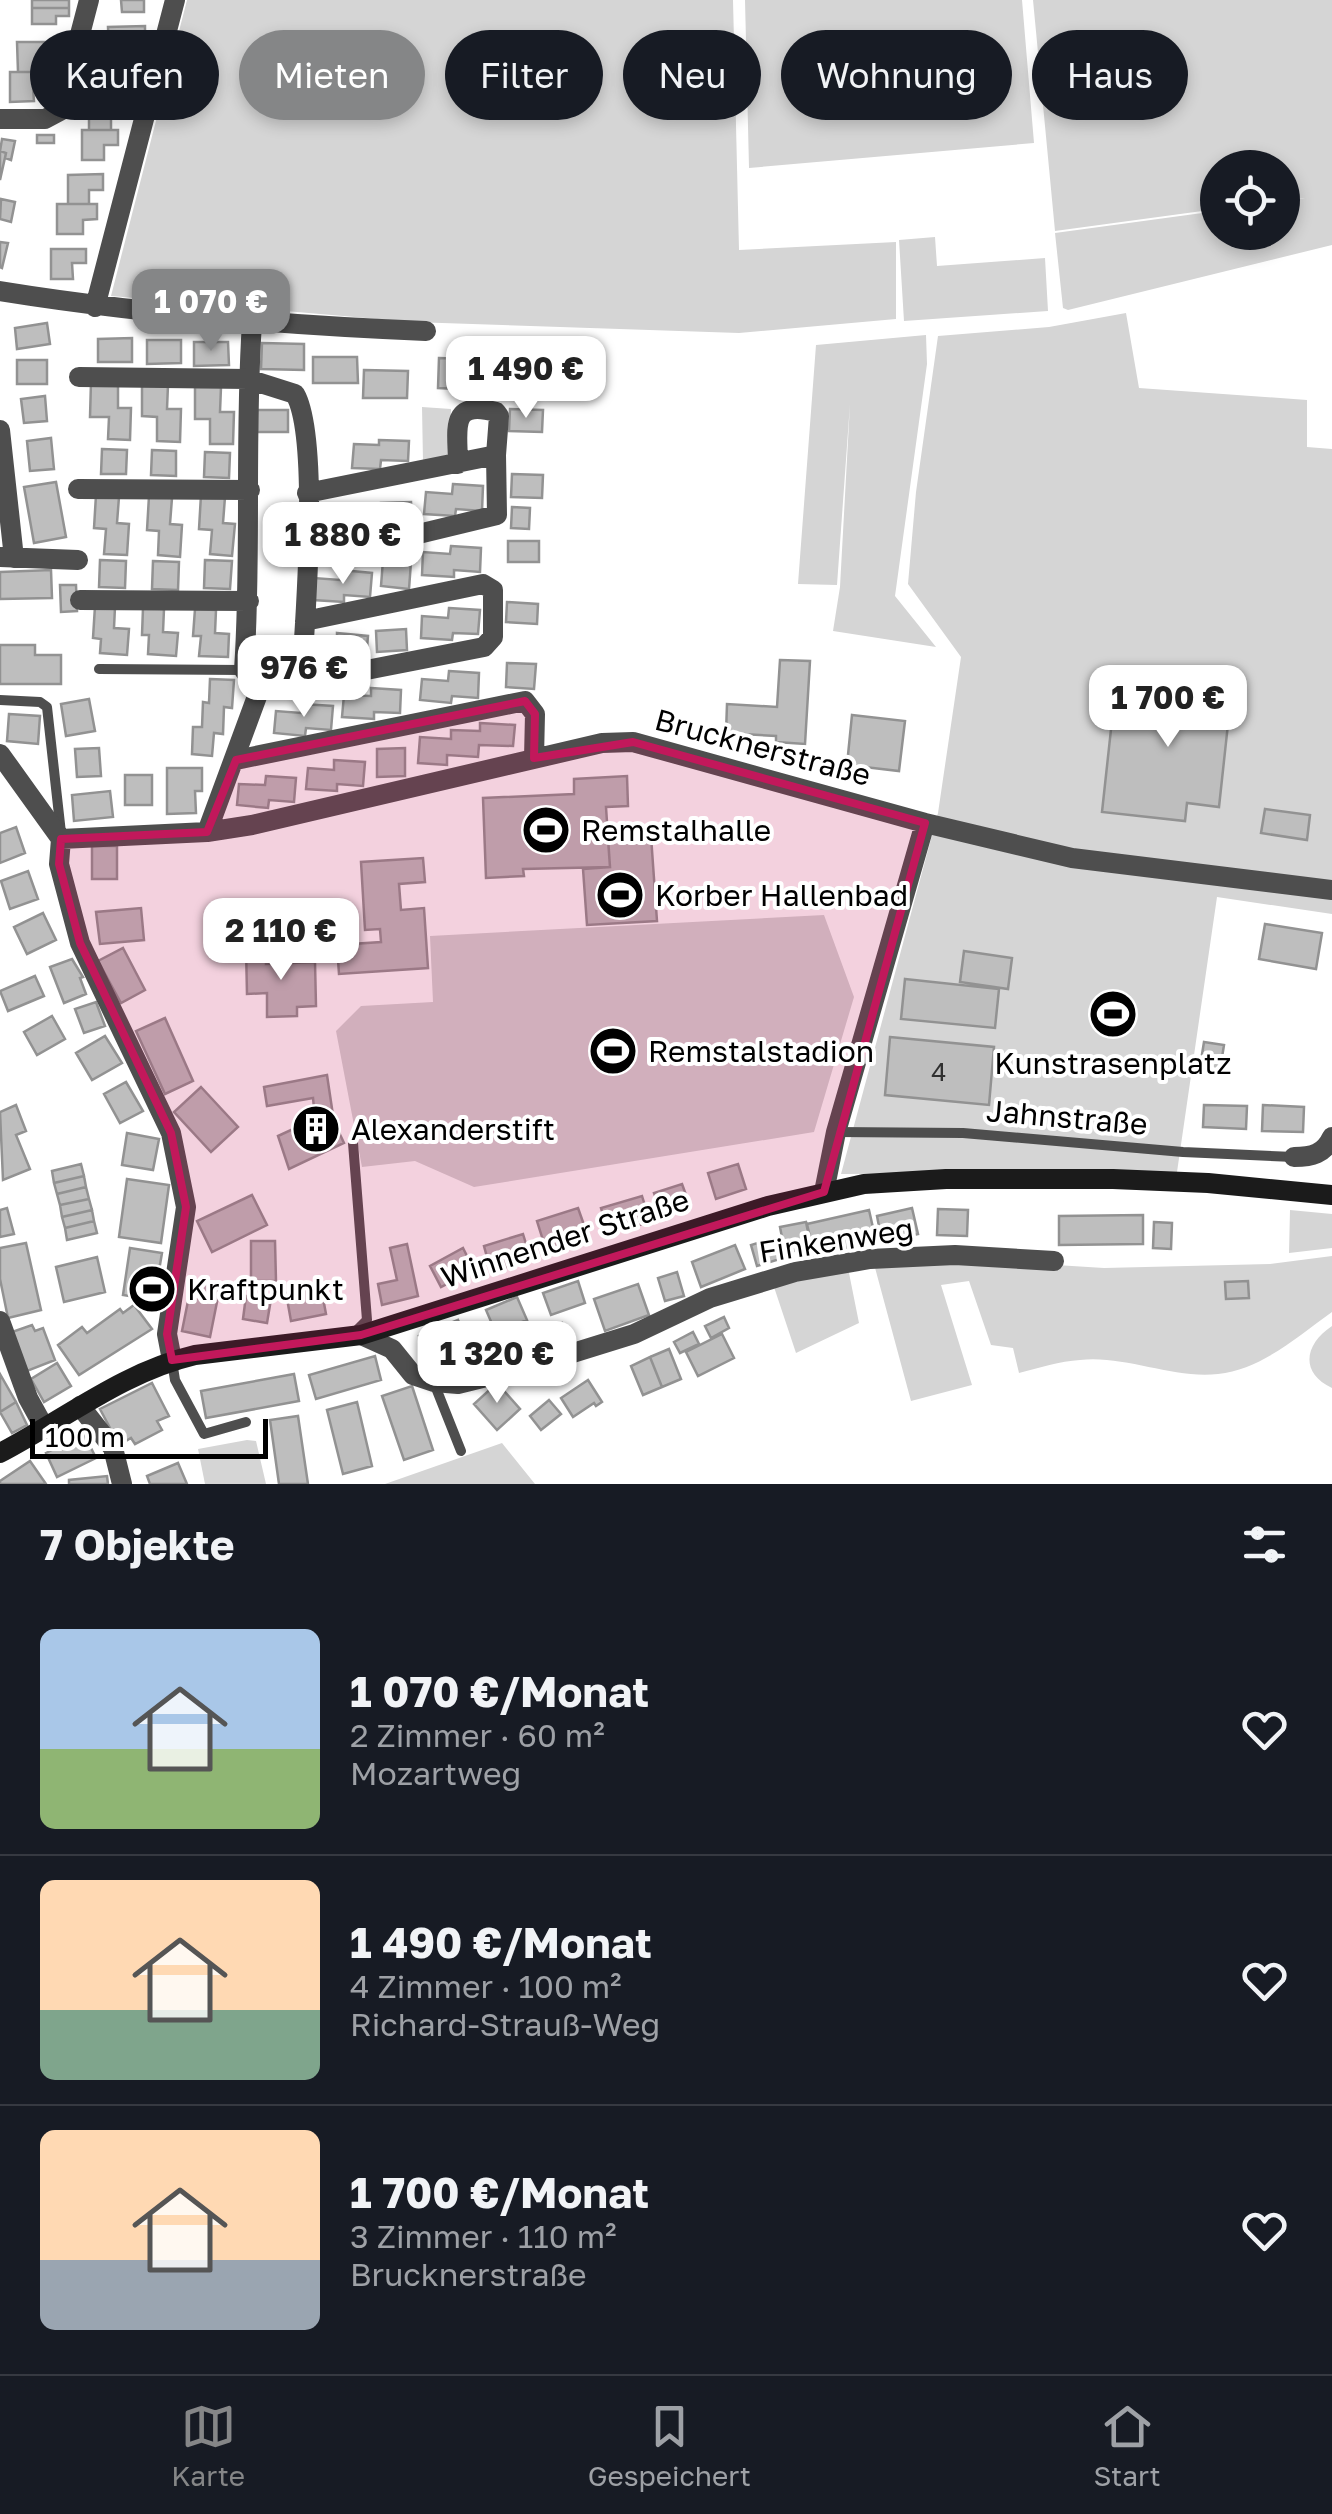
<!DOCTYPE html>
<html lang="de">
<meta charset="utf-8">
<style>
body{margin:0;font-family:"Golos Text",sans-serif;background:#242831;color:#f1f3f6;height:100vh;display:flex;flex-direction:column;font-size:38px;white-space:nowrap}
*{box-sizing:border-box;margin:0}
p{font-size:32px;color:#9ea1a6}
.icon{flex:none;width:55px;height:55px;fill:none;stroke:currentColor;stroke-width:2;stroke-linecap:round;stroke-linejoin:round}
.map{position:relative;height:1484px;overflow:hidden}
.side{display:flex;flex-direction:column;background:#171b24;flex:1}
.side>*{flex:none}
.top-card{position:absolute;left:30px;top:30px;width:1272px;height:90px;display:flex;gap:20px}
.fabs{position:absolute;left:1200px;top:150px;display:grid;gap:20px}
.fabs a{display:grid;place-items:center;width:100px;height:100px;border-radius:50%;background:#171b24;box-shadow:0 5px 15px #0003;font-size:50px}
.scale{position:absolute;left:30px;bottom:25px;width:238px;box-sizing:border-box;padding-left:10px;border:5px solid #000;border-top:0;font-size:28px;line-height:35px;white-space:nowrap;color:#000;-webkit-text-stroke:8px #fff;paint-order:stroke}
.price{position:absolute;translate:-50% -85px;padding:0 22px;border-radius:20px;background:#fff;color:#222;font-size:32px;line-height:65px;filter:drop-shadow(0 2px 5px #0008)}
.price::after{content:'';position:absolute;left:50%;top:60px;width:30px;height:22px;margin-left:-15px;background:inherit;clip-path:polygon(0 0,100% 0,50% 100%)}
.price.active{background:#858687;color:#fff}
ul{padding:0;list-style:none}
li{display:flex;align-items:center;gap:30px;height:250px;padding:0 40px}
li+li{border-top:2px solid #363941}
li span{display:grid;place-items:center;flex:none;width:280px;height:200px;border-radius:15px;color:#555}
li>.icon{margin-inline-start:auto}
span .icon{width:120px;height:120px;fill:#fffc;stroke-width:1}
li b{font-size:42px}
h2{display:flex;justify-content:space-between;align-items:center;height:120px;padding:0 40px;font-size:42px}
.pill{padding:0 35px;border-radius:45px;background:#171b24;box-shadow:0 5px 15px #0003;font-size:35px;line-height:90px}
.pill.active{background:#858687;color:#fff}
.tab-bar{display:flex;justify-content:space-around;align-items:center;height:140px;border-top:2px solid #363941;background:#171b24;font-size:28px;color:#9ea1a6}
.tab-bar a{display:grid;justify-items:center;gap:5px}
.tab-bar .active{color:#858687}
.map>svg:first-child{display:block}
.green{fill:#d5d5d5}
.building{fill:#bebebe;stroke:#929292;stroke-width:2.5}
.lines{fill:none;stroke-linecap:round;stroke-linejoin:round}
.lane{stroke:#4e4e4e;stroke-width:10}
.street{stroke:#4e4e4e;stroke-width:20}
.secondary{stroke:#1b1b1b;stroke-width:20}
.marked{fill:#c2185b;fill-opacity:0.2;stroke:#c2185b;stroke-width:8;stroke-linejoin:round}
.labels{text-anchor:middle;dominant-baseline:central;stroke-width:8;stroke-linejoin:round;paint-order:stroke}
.number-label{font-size:25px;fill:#303030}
.street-label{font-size:30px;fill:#000;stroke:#fff}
.poi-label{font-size:30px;fill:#000;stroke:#fff;text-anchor:start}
</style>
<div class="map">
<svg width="1332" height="1484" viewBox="0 0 1332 1484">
<rect width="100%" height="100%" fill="#fff"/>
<path class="green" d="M187,0H733L739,250L896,242V319L739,333L412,322L111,296Z
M745,0H1022L1034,143L749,168Z
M1033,0H1332V245L1068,310L1063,308L1055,233L1217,211L1218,232H1282L1283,202L1305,198L1283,201L1282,168H1218L1217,209L1055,231Z
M935,237L937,266L1045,258L1048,311L904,321L899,240Z
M1126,313L1139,388L1307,400V447L1332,449V914L1217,897L1177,1172L841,1174L938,813L961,657L908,584L916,492L938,336L1049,327Z
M926,335L927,364L895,596L936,647L833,631L840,587L850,404L837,585L798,584L816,345Z
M422,407L451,409L449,456L423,462Z
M824,915L854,997L814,1132L474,1187L415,1161L362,1167L336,1031L361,1006L433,1002L430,936Z
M1290,1210L1332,1214V1248L1289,1253Z
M1332,1256V1312C1297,1337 1262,1369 1218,1374C1172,1379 1125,1355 1080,1360C1060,1361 1039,1368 1019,1373L1013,1348L991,1345L969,1281L941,1285L972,1385L911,1401L874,1264L957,1259L1104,1268L1270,1264Z
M848,1268L859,1323L796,1353L774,1287Z
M1332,1326V1388C1299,1372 1305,1344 1332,1326Z
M247,1440L256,1441L266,1484H205L198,1449Z
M502,1443L535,1484H385Z"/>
<path class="building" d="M32,0H69V8H32Z
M121,0H144V12H122Z
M32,8H69V16H56V24H32Z
M145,26V41H131L130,57H109L108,27Z
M17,42H55V56H41V72H18Z
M138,56V71H124V86L101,87V57Z
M10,72H48V86L33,87L34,101L10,102Z
M89,100H125V116H111V130H89Z
M82,130H118V145H104V160H82Z
M37,135H54V143H37Z
M2,139L15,141L11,160L5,158L6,153L0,151Z
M0,151L6,153L0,180Z
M103,174V190H89V204H68V175Z
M1,199L15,202L11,222L0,219Z
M57,204H97V219L83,220V234H57Z
M0,242L8,243L2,268L0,267Z
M51,249H86V263H72L73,279H51Z
M47,323L50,344L17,349L15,328Z
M132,338V362H98V339Z
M147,340H181V363L147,364Z
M194,342H228L229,365L194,366Z
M262,343L304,344V370L261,369Z
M313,357H357L358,383H313Z
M439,358L524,361L523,392L438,388Z
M17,360H47V384H17Z
M364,370L408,371L407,398H363Z
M91,382L118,383V408H131L130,440L108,439L109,417H90Z
M142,384L168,385L167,409H181L180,442L157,441V417L142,416Z
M195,387H221L220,412H234L233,444H210V419H195Z
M45,396L47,421L24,423L21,399Z
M510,409L543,410L542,432L509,431Z
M257,410H288V432H257Z
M51,438L54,469L30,471L27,441Z
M379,440L409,441L408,461L381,460L380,469L352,468L354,444L379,445Z
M102,449L127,450L126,474H101Z
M152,450L176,451V476L151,475Z
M205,452L230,453L229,478L204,477Z
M512,474L543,475L542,498L511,497Z
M56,482L66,537L34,543L24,487Z
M453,484L483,486L482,511L456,509L455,516L424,514L426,492L452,494Z
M96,495L119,497L117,523L129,524L127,555L104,554L106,529L94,528Z
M201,495L225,497L223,523L235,524L232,556L210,554L212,530L199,529Z
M149,496L172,498L170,524L182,525L180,557L158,555L159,531L147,530Z
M411,502L412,521L382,522L381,503Z
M512,507L530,508L529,529L511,528Z
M342,509L373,511L371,535L345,534V541L313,539L315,517L341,519Z
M508,541H539V562H508Z
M451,546L481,548L480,572L454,570V577L422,575L423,552L450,554Z
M100,560L126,561L125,588L99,587Z
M205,560L232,561L230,589L204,588Z
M383,560L411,562L409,589L381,586Z
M153,561L179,562L178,590L152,589Z
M51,570L52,598L0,599V572Z
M341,570L372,573L370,597L344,595V602L313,600L314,578L340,580Z
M60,585H76L77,611L61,612Z
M507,602L538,604L537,624L506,622Z
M95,606L115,607L114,628L129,629L127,655L100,653L101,639L93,638Z
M143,608L164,609L163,632L178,633L176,656L148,654L149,635H142Z
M449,608L480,610L478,634L453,633L452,640L421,638L422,616L448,618Z
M195,609L216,610L215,633L229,634L228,657L199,656L201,636H193Z
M406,629L407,650L377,652L376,631Z
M337,633L368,636L366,660L341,658L340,665L309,663L311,641L337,643Z
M0,645H35V655H61V684H0Z
M780,660L810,661L805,744L776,742V736L726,733L727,704L777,707Z
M507,663L536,664L534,689L506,687Z
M449,671L479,673L478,698L452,696L451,703L420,700L422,679L448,681Z
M1140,677L1232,687L1219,807L1187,803L1185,821L1102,812L1113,711L1137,713Z
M210,679L234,680L232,708L224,707L223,734L214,733L212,756L192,754L193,727H202L203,702L209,703Z
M371,688L401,690L400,713L374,712V719L342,717L344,695L371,696Z
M89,699L95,731L66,736L61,704Z
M302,704L333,706L331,730L306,728L305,736L274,733L276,711L301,713Z
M9,714L40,716L38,744L7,741Z
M852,715L905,721L899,771L847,765Z
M480,723L515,725L513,746L479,745L478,757L447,755V765L418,763L420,737L451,739V730L480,731Z
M99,748L101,776L77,777L75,749Z
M405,748V776L377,777V749Z
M334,760L365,762L363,786L337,784V791L306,789L308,768L334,770Z
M167,768H202V791H195L196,813L167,814Z
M125,775H152V805H125Z
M266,776L296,778L294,802L269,800L268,808L237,805L239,784L265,785Z
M627,776L628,806L606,807L610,867L523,869L524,876L486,878L483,798L574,794V779Z
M110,791L113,817L74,821L72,795Z
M1265,809L1310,815L1307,840L1261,833Z
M16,827L25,853L0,863V833Z
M651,836L657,921L587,925L583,869L610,867L608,839Z
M92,846H117V879H92Z
M423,858L425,882L399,884L401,910L424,908L428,968L339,974L337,945L381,942L380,929L365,930L361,862Z
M28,871L38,899L10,909L1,881Z
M141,908L144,940L100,944L96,912Z
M43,913L56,940L27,954L14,927Z
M1265,924L1322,933L1316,969L1259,959Z
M266,947V964L315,962L316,1006L297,1007V1016L267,1017V993L247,994L246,948Z
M123,948L145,990L121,1003L98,961Z
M964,951L1012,958L1008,989L960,982Z
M72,959L83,977L80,978L86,994L64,1003L50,967Z
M35,976L44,996L8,1011L0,991Z
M905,979L999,989L995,1028L901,1019Z
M96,1002L105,1026L84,1033L75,1009Z
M52,1016L65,1039L37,1055L24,1032Z
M165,1018L193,1081L165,1094L136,1031Z
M105,1036L122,1063L92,1080L76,1053Z
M890,1037L994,1047L989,1105L885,1095Z
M1204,1042L1224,1045L1219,1076L1199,1073Z
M327,1075L334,1122L344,1143L289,1169L278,1136L315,1119L313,1098L267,1106L264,1087Z
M126,1082L143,1111L120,1123L104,1094Z
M201,1087L238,1127L211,1152L174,1112Z
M16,1105L26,1131L16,1135L30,1169L3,1180L0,1112Z
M1204,1105L1247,1106L1246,1129L1203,1127Z
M1263,1105L1304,1107L1303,1132L1262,1131Z
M127,1133L159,1139L153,1170L122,1165Z
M81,1164L84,1176L54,1183L52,1171Z
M738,1164L746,1189L716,1199L708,1173Z
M84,1176L86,1187L57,1194L54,1183Z
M127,1179L169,1185L161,1243L119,1237Z
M682,1184L690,1206L662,1215L654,1193Z
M86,1187L89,1199L60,1205L57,1194Z
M252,1195L267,1225L212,1252L197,1221Z
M642,1196L650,1222L609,1234L601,1208Z
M89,1199L92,1210L62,1217L60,1205Z
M7,1208L14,1234L0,1237V1210Z
M578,1208L589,1239L547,1253L537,1221Z
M912,1208L918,1234L882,1242L877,1216Z
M938,1209L968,1210L967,1236L937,1235Z
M92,1210L94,1221L65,1228L62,1217Z
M869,1210L876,1241L814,1255L807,1224Z
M1143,1215V1244L1059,1245V1216Z
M94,1221L97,1233L67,1240L65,1228Z
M806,1222L811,1247L785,1253L780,1227Z
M1154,1222L1172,1223L1171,1249L1153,1248Z
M523,1234L531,1260L491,1272L484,1246Z
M774,1238L780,1259L757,1266L751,1245Z
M251,1241H275L276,1281H251Z
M26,1243L41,1310L8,1318L0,1279V1248Z
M407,1244L418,1296L382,1305L378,1284L397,1280L390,1248Z
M735,1245L745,1269L701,1287L692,1262Z
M130,1248L162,1253L154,1300L123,1295Z
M463,1248L474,1270L441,1287L430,1266Z
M97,1257L105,1292L64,1302L56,1267Z
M677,1272L684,1296L665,1301L658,1278Z
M192,1281L220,1287L210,1337L182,1331Z
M578,1281L585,1303L551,1315L543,1293Z
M1248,1281L1249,1298L1226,1299L1225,1282Z
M638,1284L649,1315L605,1331L594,1299Z
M321,1287L326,1314L291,1321L286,1293Z
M246,1296L271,1299L267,1323L243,1319Z
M517,1297L527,1320L496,1333L486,1310Z
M134,1305L152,1329L79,1375L58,1345L82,1327L87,1333L120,1309L123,1313Z
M724,1317L729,1328L711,1338L705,1326Z
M458,1320L470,1350L431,1366L419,1336Z
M562,1323L569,1345L541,1353L537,1339L542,1337L540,1329Z
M32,1325L35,1331L43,1328L55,1360L27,1371L12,1332Z
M526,1331L534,1351L506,1362L498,1341Z
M693,1332L699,1344L680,1353L674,1342Z
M722,1334L734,1358L698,1376L686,1352Z
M669,1349L681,1379L662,1387L650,1357Z
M375,1356L381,1380L316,1399L309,1375Z
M650,1357L662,1387L643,1395L631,1366Z
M57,1363L71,1386L44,1402L31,1379Z
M0,1374L16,1402L0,1412Z
M294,1374L299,1401L206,1418L201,1391Z
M588,1380L602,1402L596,1406L594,1403L573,1417L561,1398Z
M152,1383L169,1416L157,1421L162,1430L135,1444L131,1438L119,1445L100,1409Z
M497,1383L520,1409L497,1430L474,1404Z
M412,1386L433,1450L404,1460L382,1396Z
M549,1400L561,1414L541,1430L530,1416Z
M16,1402L27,1425L12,1433L0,1412Z
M357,1402L372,1466L343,1474L327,1410Z
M298,1416L308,1484H279L270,1420Z
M84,1434L96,1458L57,1477L46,1453Z
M30,1461L46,1484H0V1481Z
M178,1463L187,1484H150L147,1476Z
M107,1476L108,1484H69V1480Z"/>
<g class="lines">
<path class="lane" d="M99,669L244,670
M0,700L40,702L47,707L61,833
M836,1132L963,1133L1183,1152L1294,1157
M353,1143L367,1320L355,1332
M172,1361L175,1380L204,1434L246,1422
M434,1383L461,1451"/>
<path class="street" d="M0,119H45L60,111L89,0
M0,291C142,314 282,325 426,331
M95,307L175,0
M252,323C244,439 252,555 244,670L259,691
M79,377L248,379L295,394C320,437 305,626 301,684
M0,430L14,558
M78,489L250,490
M307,493L496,455
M307,554L381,543L497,515L496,455L499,416L496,412C448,399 458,431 458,464
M0,557L78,560
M80,600L249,601
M259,691L484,647L493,637V590L483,584L305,621
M0,754L61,839L59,864L80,943L171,1133L186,1207L167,1334L172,1360
M236,760L525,701L535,714L534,758
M207,832L259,691
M61,839L207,832L252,825L602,743L633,742L925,823L1072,858L1332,890
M1294,1157C1312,1157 1324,1154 1332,1137
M824,1192L836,1132L925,823
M0,1321L28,1398L45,1429
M361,1335L392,1349L413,1375L434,1382L458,1384L531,1366L634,1334L710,1298L795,1272L870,1259L955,1255L1054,1261
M80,1406L113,1448L122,1484"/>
<path class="secondary" d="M0,1453C65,1419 123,1372 195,1355L361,1335L768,1206L864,1184L946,1179H1113L1208,1183L1332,1195"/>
</g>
<path class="marked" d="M525,701L535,714L534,758L633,742L925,823L824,1192L361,1335L172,1360L167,1334L186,1207L171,1133L80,943L59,864L61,839L207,832L236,760Z"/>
<defs>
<g id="stadium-disc" transform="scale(2.5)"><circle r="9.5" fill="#000" stroke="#fff"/><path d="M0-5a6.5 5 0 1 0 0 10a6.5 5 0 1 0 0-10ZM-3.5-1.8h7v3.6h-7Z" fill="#fff"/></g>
<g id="building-disc" transform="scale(2.5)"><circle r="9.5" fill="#000" stroke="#fff"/><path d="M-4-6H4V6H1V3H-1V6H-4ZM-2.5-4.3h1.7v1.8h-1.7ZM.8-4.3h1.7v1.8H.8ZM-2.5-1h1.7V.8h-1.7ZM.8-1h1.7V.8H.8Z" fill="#fff"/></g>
</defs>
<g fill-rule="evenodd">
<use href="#stadium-disc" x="546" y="830"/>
<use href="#stadium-disc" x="620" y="895"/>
<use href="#stadium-disc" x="1113" y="1014"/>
<use href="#stadium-disc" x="613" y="1051"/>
<use href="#building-disc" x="316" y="1129"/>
<use href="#stadium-disc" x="152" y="1289"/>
</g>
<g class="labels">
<g class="number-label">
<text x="939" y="1071">4</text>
</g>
<g class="street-label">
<text transform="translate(763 747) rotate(15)">Brucknerstraße</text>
<text transform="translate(1067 1117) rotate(5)">Jahnstraße</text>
<text transform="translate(565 1238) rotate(-18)">Winnender Straße</text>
<text transform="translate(836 1240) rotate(-9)">Finkenweg</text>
</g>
<g class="poi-label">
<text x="581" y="830">Remstalhalle</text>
<text x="655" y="895">Korber Hallenbad</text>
<text x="648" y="1051">Remstalstadion</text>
<text x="1113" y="1063" text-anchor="middle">Kunstrasenplatz</text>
<text x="351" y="1129">Alexanderstift</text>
<text x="187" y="1289">Kraftpunkt</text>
</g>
</g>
</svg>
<div class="fabs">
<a><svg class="icon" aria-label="locate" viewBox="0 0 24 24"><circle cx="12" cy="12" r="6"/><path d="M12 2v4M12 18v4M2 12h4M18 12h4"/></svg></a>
</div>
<div class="scale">100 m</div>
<b class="price active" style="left:211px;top:354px">1 070 €</b>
<b class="price" style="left:526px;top:421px">1 490 €</b>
<b class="price" style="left:343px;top:587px">1 880 €</b>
<b class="price" style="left:304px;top:720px">976 €</b>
<b class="price" style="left:1168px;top:750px">1 700 €</b>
<b class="price" style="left:281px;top:983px">2 110 €</b>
<b class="price" style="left:497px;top:1406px">1 320 €</b>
<div class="top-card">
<a class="pill">Kaufen</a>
<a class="pill active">Mieten</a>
<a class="pill">Filter</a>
<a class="pill">Neu</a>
<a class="pill">Wohnung</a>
<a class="pill">Haus</a>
</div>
</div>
<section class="side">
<h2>7 Objekte<svg class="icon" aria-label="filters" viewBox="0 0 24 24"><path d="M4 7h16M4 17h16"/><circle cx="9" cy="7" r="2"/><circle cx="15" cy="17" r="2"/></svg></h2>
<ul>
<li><span style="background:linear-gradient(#a9c7e8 60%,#8fb573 0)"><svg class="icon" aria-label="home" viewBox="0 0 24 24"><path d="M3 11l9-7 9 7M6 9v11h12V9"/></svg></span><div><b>1 070 €/Monat</b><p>2 Zimmer · 60 m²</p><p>Mozartweg</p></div><svg class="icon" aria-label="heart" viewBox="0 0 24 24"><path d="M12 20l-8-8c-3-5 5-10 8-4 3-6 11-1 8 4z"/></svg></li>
<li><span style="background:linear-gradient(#ffd9b3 65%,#7fa58c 0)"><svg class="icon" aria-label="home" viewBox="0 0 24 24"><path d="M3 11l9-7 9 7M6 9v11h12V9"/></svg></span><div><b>1 490 €/Monat</b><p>4 Zimmer · 100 m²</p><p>Richard-Strauß-Weg</p></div><svg class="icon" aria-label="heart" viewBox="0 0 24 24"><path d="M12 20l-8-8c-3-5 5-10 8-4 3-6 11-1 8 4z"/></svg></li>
<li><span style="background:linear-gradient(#ffd9b3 65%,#9aa5b1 0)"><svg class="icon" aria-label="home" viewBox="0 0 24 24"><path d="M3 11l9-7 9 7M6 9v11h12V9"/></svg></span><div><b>1 700 €/Monat</b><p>3 Zimmer · 110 m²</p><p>Brucknerstraße</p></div><svg class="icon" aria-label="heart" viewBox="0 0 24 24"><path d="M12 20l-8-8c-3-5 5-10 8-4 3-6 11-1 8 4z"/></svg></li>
</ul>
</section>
<nav class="tab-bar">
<a class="active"><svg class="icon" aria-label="map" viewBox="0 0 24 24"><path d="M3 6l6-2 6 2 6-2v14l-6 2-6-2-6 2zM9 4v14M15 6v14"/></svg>Karte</a>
<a><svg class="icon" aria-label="saved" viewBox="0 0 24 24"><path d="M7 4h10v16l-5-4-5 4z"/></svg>Gespeichert</a>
<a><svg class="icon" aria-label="home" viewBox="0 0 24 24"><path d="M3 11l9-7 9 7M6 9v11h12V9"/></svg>Start</a>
</nav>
